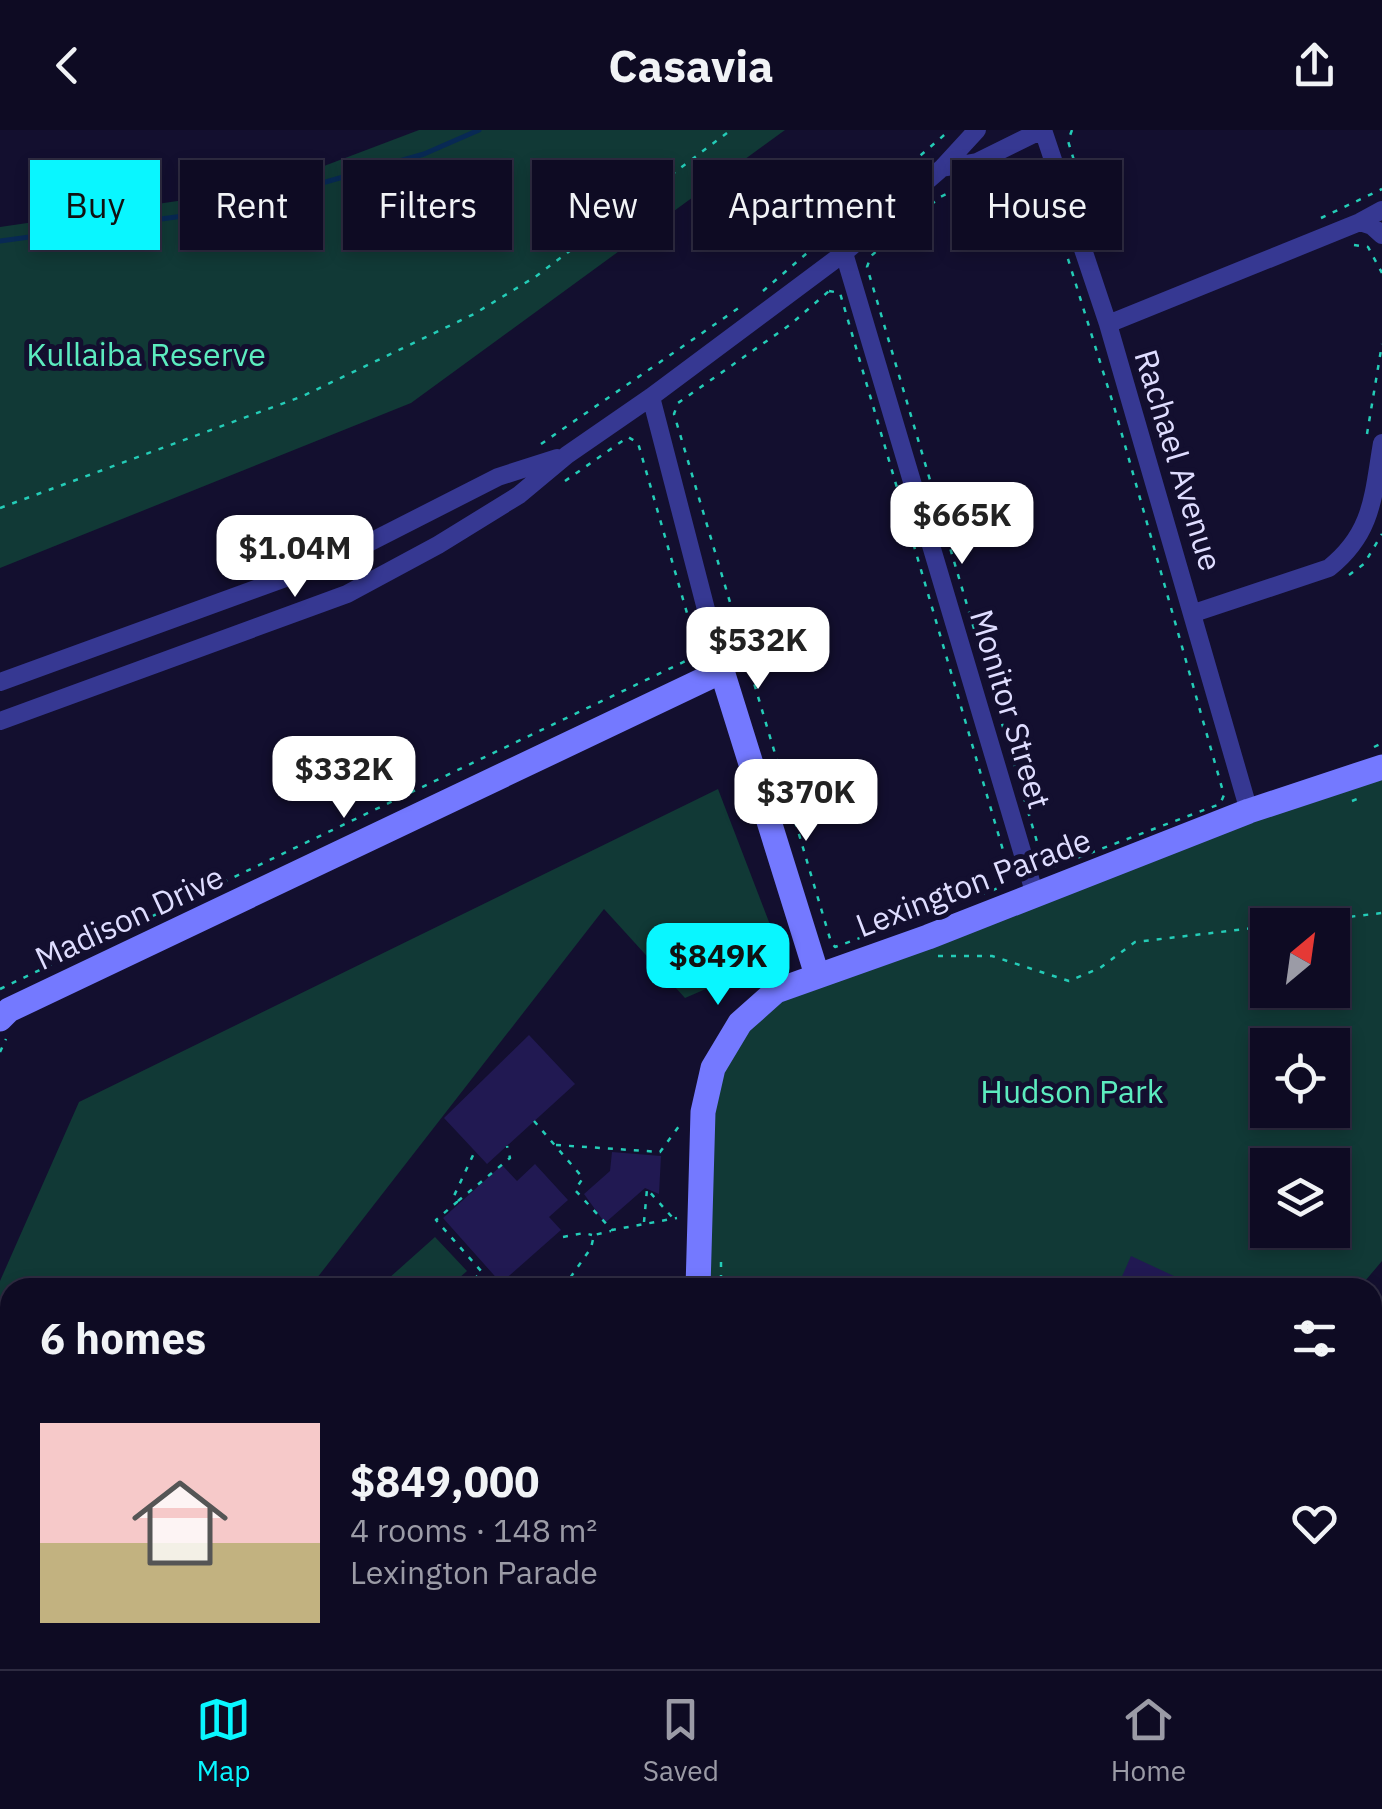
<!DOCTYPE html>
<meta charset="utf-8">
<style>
body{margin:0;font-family:"IBM Plex Sans",sans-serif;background:#17142b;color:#f1f3f6;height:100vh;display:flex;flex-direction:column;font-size:38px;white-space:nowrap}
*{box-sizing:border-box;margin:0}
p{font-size:32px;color:#9b9ba6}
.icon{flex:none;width:55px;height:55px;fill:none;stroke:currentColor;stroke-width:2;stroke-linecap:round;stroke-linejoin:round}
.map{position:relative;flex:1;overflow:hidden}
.drawer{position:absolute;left:0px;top:1148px;width:1382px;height:392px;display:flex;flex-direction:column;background:#0e0b23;border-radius:30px 30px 0 0;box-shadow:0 5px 15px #0003,0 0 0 2px #2e2b41}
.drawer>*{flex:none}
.hud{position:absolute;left:30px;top:30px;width:1322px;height:90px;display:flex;gap:20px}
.needle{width:65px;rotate:29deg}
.controls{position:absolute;left:1250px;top:778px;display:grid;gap:20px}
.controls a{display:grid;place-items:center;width:100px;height:100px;border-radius:0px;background:#0e0b23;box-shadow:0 5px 15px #0003,0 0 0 2px #2e2b41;font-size:50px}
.price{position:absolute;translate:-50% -85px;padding:0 22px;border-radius:20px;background:#fff;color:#222;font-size:32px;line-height:65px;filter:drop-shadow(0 2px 5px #0008)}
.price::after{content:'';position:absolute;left:50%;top:60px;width:30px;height:22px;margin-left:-15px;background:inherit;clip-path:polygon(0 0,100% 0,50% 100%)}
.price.selected{background:#09f6ff;color:#111}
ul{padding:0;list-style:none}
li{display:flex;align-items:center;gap:30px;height:250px;padding:0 40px}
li+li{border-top:2px solid #2e2b41}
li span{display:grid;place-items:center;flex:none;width:280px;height:200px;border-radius:0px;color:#555}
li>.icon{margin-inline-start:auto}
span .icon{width:120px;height:120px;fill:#fffc;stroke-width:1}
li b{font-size:42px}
h2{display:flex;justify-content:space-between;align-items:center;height:120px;padding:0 40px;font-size:42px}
.tag{padding:0 35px;border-radius:0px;background:#0e0b23;box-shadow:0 5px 15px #0003,0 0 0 2px #2e2b41;font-size:35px;line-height:90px}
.tag.selected{background:#09f6ff;color:#111}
header{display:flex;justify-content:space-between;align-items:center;height:130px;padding:0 40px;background:#0e0b23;font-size:45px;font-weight:800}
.tabs{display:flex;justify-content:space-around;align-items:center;height:140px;border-top:2px solid #2e2b41;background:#0e0b23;font-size:28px;color:#9b9ba6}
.tabs a{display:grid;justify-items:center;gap:5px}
.tabs .selected{color:#09f6ff}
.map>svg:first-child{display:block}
.green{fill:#113936;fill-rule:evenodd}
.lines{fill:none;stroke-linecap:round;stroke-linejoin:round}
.stream{stroke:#082954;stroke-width:5}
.building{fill:#211952}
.path{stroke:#24ccb7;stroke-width:2.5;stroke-dasharray:5 8;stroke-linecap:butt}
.street{stroke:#363892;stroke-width:18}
.secondary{stroke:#7479ff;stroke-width:25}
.labels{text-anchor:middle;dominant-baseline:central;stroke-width:10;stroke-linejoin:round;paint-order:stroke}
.park-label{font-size:32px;fill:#5cecbf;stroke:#130f2f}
.street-label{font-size:32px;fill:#dfddff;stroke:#130f2f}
</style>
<header><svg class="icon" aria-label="back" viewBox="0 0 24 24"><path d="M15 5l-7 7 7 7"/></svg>Casavia<svg class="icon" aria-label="share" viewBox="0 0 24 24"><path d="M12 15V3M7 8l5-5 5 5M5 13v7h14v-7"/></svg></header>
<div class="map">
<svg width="1382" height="1539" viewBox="0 0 1382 1539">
<rect width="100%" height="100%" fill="#130f2f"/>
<path class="green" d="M419,0H785L411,273L0,438V97L266,58Z
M1382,640V1131L1360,1157L700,1158L713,938L776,861ZM1268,795H1332V860H1268ZM1268,915H1332V980H1268ZM1268,1035H1332V1100H1268Z
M718,659L782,826L685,868L604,779L310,1157L10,1158V1253L0,1244V1151L79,972Z
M435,1107L467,1141L449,1157H379Z"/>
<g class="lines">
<path class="stream" d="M0,111L227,80L424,24L479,0"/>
</g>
<path class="building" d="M529,905L575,954L487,1034L444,988Z
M612,1022L661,1026L659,1064L645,1058L605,1093L584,1064L610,1041Z
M535,1034L568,1070L549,1087L561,1100L501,1153L443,1088L502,1035L517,1051Z
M1131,1126L1191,1154L1189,1158H1117Z"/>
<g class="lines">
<path class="path" d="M1072,0L1068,11L1089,79
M1019,30L1040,39L1115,280L1224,665L1220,674L1053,737L1043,732L867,137L871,126L940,67Z
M1321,88L1382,59
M1354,115L1368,117L1382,143
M763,161L950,0
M829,161L840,163L1010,744L1001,757L835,817L831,812L674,284L678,273L791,194Z
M1367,304L1382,214
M541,314L740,177
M565,351L628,307L638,313L689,490
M0,378L303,266L474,184L535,147L731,0
M1349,445L1364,434L1382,404
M1374,617L1382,613
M1352,671L1362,667
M938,826H992L1069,851L1100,838L1135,812L1382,783
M0,859L694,527L697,516
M0,922L6,909
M534,991L583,1048L575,1060L612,1100L677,1088
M556,1015L660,1022L682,992
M458,1071L510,1028L507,1016
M644,1092L647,1059L672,1087
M563,1107L584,1103L592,1105
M721,1132V1158
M464,1158L482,1142L436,1090L457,1072L453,1068L475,1021
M563,1158L591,1118L594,1105L611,1101
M0,1408L10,1396
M171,1539L184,1530
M231,1539L244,1530
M540,1539L551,1531"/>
<path class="street" d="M1043,0L1108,194L1249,681
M942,38L977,32L1042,0
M1360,92L1382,80
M844,123L1035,765
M1108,194L1360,92L1372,96L1382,105
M651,267L722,541
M1194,483L1329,438C1373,403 1373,366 1382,313
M0,552L335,430L498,347L557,328
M0,591L347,464L438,415L519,365L567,325L651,267L844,123L942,38L977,0
M0,1367L10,1354
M1051,1530L1057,1539
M1290,1530L1294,1539
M202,1539L214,1530
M567,1539L580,1530
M879,1539L881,1530"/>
<path class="secondary" d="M0,889L9,880L722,541L817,845
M698,1158L703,982L713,938L740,893L776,861L928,807L1249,681L1382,637
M615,1530L619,1539"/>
</g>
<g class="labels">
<g class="park-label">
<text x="146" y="224">Kullaiba Reserve</text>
<text x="1072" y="961">Hudson Park</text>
</g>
<g class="street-label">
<text transform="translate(1179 330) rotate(73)">Rachael Avenue</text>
<text transform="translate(1011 579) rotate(73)">Monitor Street</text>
<text transform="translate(973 752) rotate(-21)">Lexington Parade</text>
<text transform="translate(129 787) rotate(-25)">Madison Drive</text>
</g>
</g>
</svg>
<div class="controls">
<a><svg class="needle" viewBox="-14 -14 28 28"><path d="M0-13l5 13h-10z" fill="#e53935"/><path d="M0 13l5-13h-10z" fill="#9b9ba6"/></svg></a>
<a><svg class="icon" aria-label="locate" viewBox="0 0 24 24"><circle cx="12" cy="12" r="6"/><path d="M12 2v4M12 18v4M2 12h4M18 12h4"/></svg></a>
<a><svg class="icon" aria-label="layers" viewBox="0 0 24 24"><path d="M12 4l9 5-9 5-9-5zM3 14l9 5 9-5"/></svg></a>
</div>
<b class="price" style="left:962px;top:437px">$665K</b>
<b class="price" style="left:295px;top:470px">$1.04M</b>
<b class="price" style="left:758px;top:562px">$532K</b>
<b class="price" style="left:344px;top:691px">$332K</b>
<b class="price" style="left:806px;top:714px">$370K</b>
<b class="price selected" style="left:718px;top:878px">$849K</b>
<div class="hud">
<a class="tag selected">Buy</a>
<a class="tag">Rent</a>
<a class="tag">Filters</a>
<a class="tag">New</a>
<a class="tag">Apartment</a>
<a class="tag">House</a>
</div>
<section class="drawer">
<h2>6 homes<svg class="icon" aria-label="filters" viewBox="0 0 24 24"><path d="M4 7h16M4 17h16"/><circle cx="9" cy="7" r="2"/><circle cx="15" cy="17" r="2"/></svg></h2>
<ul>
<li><span style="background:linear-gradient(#f6c9c9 60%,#c2b280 0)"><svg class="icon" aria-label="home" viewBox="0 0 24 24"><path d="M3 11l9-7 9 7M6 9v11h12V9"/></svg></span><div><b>$849,000</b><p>4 rooms · 148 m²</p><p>Lexington Parade</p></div><svg class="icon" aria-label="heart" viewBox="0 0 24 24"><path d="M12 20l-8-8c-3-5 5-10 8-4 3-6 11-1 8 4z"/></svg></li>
</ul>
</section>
</div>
<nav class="tabs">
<a class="selected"><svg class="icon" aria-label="map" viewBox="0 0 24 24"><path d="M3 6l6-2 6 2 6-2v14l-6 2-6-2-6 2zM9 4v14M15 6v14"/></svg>Map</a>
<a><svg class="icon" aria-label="saved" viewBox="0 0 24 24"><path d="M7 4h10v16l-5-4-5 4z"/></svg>Saved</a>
<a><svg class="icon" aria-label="home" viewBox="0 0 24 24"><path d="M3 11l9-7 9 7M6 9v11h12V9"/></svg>Home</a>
</nav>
